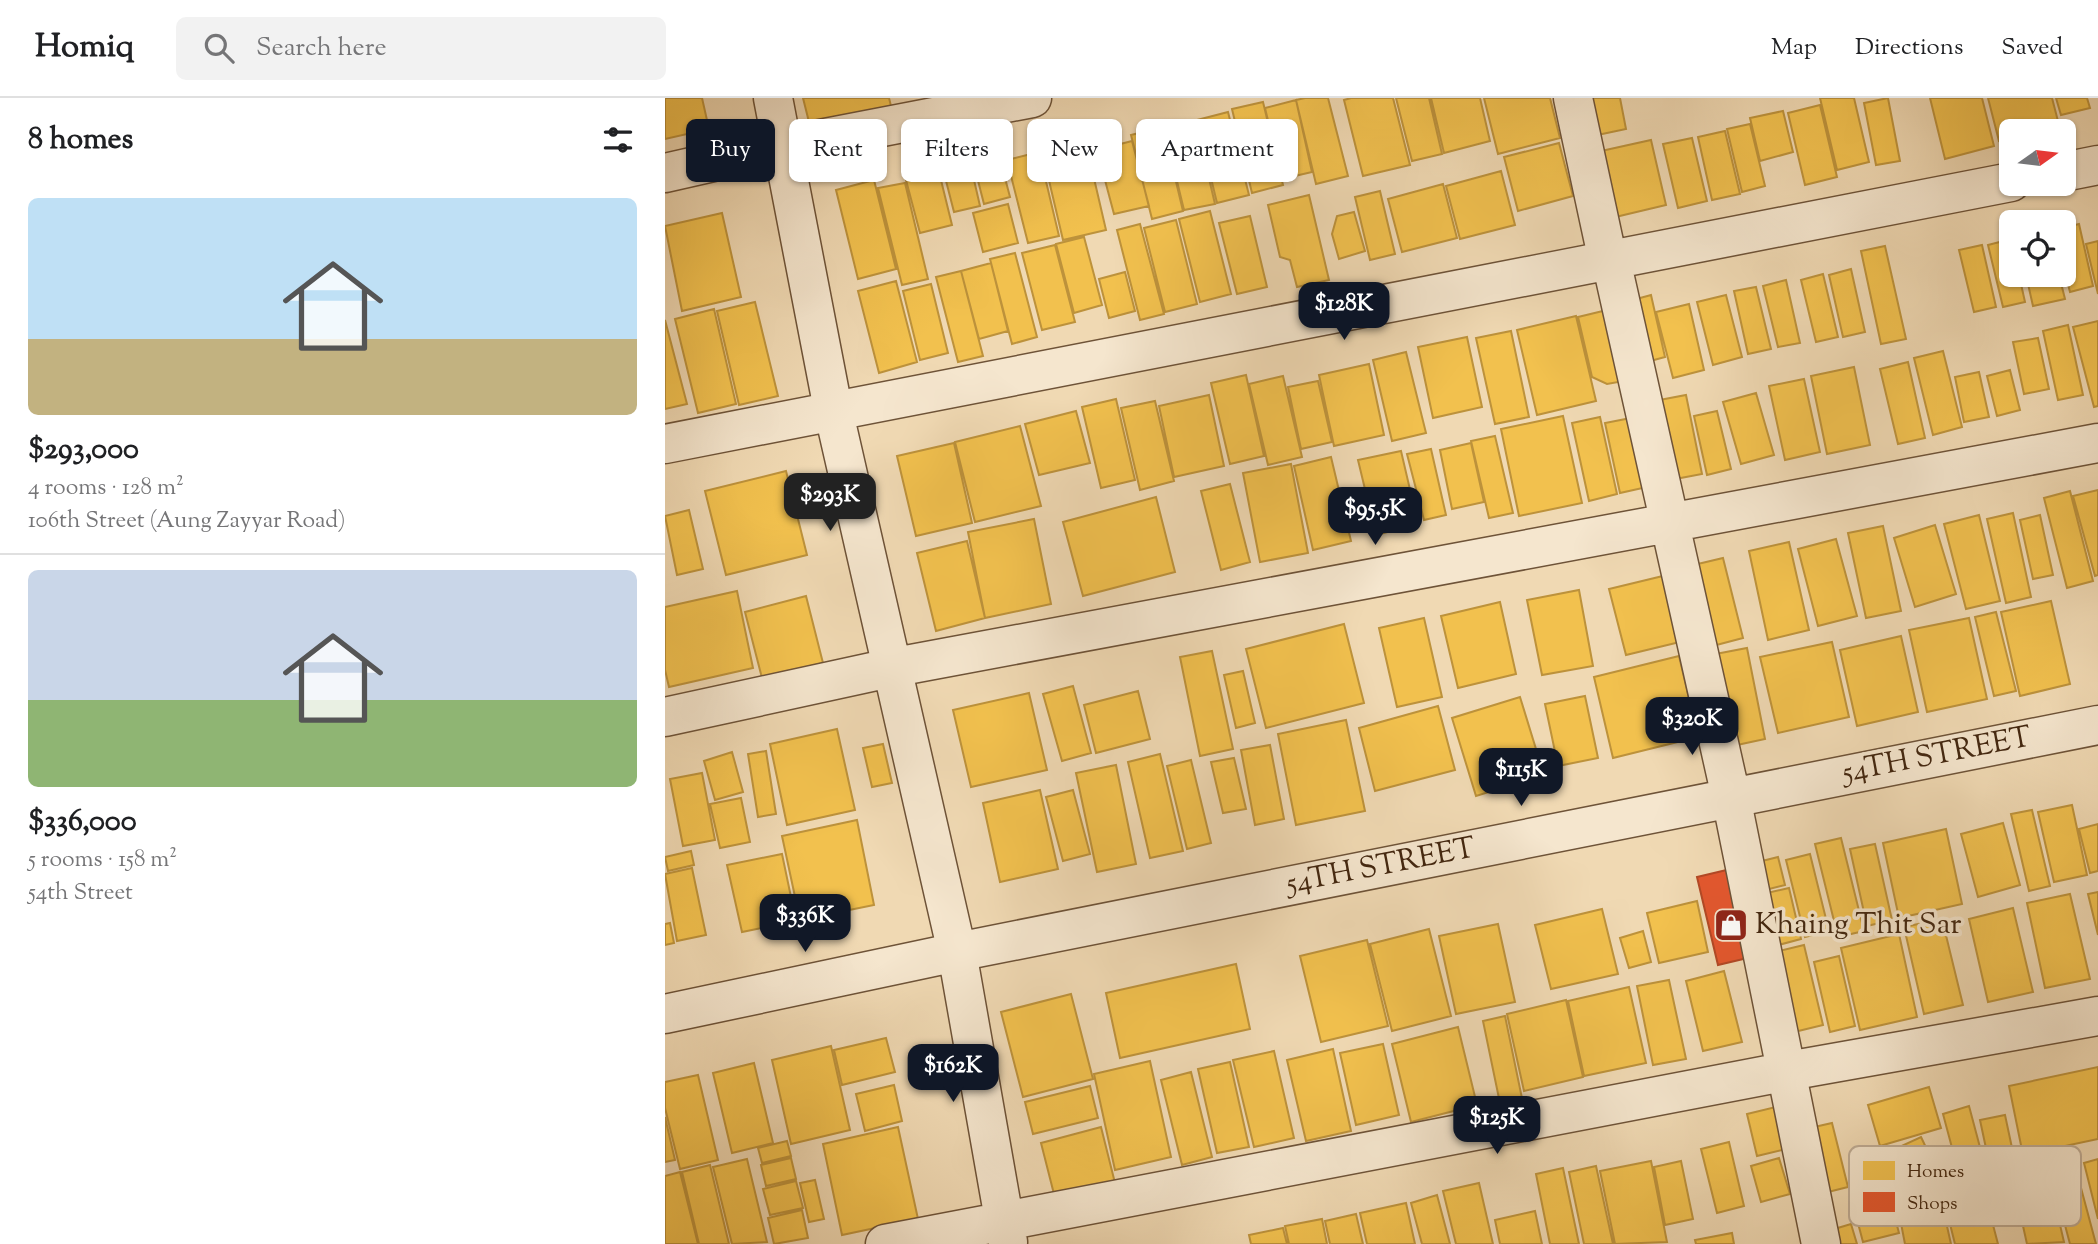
<!DOCTYPE html>
<meta charset="utf-8">
<style>
body{margin:0;font-family:"Sorts Mill Goudy",serif;background:#f2f2f2;color:#202124;height:100vh;display:flex;flex-direction:column;font-size:26px;white-space:nowrap}
*{box-sizing:border-box;margin:0}
p{font-size:23px;color:#757577}
.icon{flex:none;width:38px;height:38px;fill:none;stroke:currentColor;stroke-width:2;stroke-linecap:round;stroke-linejoin:round}
.map{position:relative;flex:1;overflow:hidden}
.panel{display:flex;flex-direction:column;background:#fff;width:665px}
.panel>*{flex:none}
.guide{position:absolute;left:21px;top:21px;width:665px;height:63px;display:flex;gap:14px}
.needle{width:46px;rotate:76deg}
.buttons{position:absolute;left:1334px;top:21px;display:grid;gap:14px}
.buttons a{display:grid;place-items:center;width:77px;height:77px;border-radius:10px;background:#fff;box-shadow:0 2px 5px #0004;font-size:35px}
.price{position:absolute;translate:-50% -60px;padding:0 16px;border-radius:14px;background:#111827;color:#fff;font-size:23px;line-height:46px;filter:drop-shadow(0 2px 4px #0008)}
.price::after{content:'';position:absolute;left:50%;top:42px;width:21px;height:16px;margin-left:-10px;background:inherit;clip-path:polygon(0 0,100% 0,50% 100%)}
.price.selected{background:#222;color:#fff}
ul{padding:0;list-style:none}
li{display:grid;align-content:center;gap:14px;height:371px;padding:0 28px}
li+li{border-top:2px solid #e0e0e0}
li span{display:grid;place-items:center;height:217px;border-radius:10px;color:#555}
li>.icon{margin-inline-start:auto}
span .icon{width:126px;height:126px;fill:#fffc;stroke-width:1}
li b{font-size:30px}
h2{display:flex;justify-content:space-between;align-items:center;height:84px;padding:0 28px;font-size:30px}
.chip{padding:0 24px;border-radius:10px;background:#fff;box-shadow:0 2px 5px #0004;font-size:24px;line-height:63px}
.chip.selected{background:#111827;color:#fff}
header{display:flex;align-items:center;gap:42px;box-sizing:border-box;height:98px;padding:0 35px;background:#fff;border-bottom:2px solid #e0e0e0}
header strong{font-size:33px}
nav{display:flex;gap:38px;margin-inline-start:auto;font-size:24px}
.search{width:490px;height:63px;background:#f2f2f2;display:flex;align-items:center;gap:18px;box-sizing:border-box;padding:0 24px;border-radius:10px;color:#757577;font-size:26px}
main{display:flex;flex:1;min-height:0}
.map>svg:first-child{display:block}
.homes{fill:#f2c14e;stroke:#bd923b;stroke-width:2}
.shops{fill:#e4572e;stroke:#b34825;stroke-width:2}
.lines{fill:none;stroke-linecap:round;stroke-linejoin:round}
.minor-casing{stroke:#6e5338;stroke-width:41}
.minor{stroke:#f5e6ce;stroke-width:38}
.labels{text-anchor:middle;dominant-baseline:central;stroke-width:7;stroke-linejoin:round;paint-order:stroke}
.street-label{font-size:30px;fill:#42260f;stroke:#f5e6ce}
.poi-label{font-size:30px;fill:#42260f;stroke:#f5e6ce;text-anchor:start}
.key{fill:#f5e6ce;stroke:#bfac95;stroke-width:2}
.key-label{font-size:19px;fill:#42260f}
</style>
<header>
<strong>Homiq</strong>
<div class="search"><svg class="icon" aria-label="search" viewBox="0 0 24 24"><circle cx="10" cy="10" r="6"/><path d="M15 15l6 6"/></svg>Search here</div>
<nav><a>Map</a><a>Directions</a><a>Saved</a></nav>
</header>
<main>
<section class="panel">
<h2>8 homes<svg class="icon" aria-label="filters" viewBox="0 0 24 24"><path d="M4 7h16M4 17h16"/><circle cx="9" cy="7" r="2"/><circle cx="15" cy="17" r="2"/></svg></h2>
<ul>
<li><span style="background:linear-gradient(#bfe0f5 65%,#c2b280 0)"><svg class="icon" aria-label="home" viewBox="0 0 24 24"><path d="M3 11l9-7 9 7M6 9v11h12V9"/></svg></span><div><b>$293,000</b><p>4 rooms · 128 m²</p><p>106th Street (Aung Zayyar Road)</p></div></li>
<li><span style="background:linear-gradient(#c9d6e8 60%,#8fb573 0)"><svg class="icon" aria-label="home" viewBox="0 0 24 24"><path d="M3 11l9-7 9 7M6 9v11h12V9"/></svg></span><div><b>$336,000</b><p>5 rooms · 158 m²</p><p>54th Street</p></div></li>
</ul>
</section>
<div class="map">
<svg width="1433" height="1146" viewBox="0 0 1433 1146">
<rect width="100%" height="100%" fill="#f0d9b3"/>
<filter id="stains"><feTurbulence type="fractalNoise" baseFrequency=".00286" numOctaves="4"/><feColorMatrix values="0 0 0 0 .2 0 0 0 0 .09 0 0 0 0 .02 0 0 0 .5 -.17"/></filter>
<radialGradient id="worn" r=".72"><stop offset=".6" stop-color="#630" stop-opacity="0"/><stop offset="1" stop-color="#630" stop-opacity=".3"/></radialGradient>
<path class="homes" d="M0,0H37L44,31L0,41Z
M138,0H224L226,8L145,28Z
M640,0H663L683,78L651,86L631,2Z
M686,0H728L745,67L698,78L679,2Z
M731,0H764L777,56L747,63Z
M766,0H815L825,43L779,55Z
M819,0H885L895,40L833,56Z
M919,0H955L961,31L923,39Z
M1155,0H1189L1204,64L1172,72Z
M1223,0L1235,63L1211,67L1199,5Z
M1265,0H1317L1329,48L1280,61Z
M1323,0H1387L1394,27L1370,33H1346V40L1334,43Z
M1391,0H1422L1425,10L1396,17Z
M631,2L647,74L617,81L600,10Z
M598,4L618,87L587,95L567,11Z
M1155,7L1172,79L1140,87L1123,15Z
M1118,13L1128,54L1095,63L1085,20Z
M563,14L584,97L552,105L532,22Z
M1085,26L1100,88L1077,94L1062,31Z
M498,29L518,113L487,121L466,37Z
M1060,33L1075,96L1047,102L1033,39Z
M533,34L550,106L519,112L502,42Z
M1027,40L1042,103L1013,110L998,46Z
M986,42L1001,107L942,121L927,55Z
M467,43L484,108L449,116L432,52Z
M894,45L908,98L853,113L839,59Z
M421,46L441,132L398,142L378,57Z
M374,54L394,138L363,145L342,62Z
M335,61L345,99L319,106L309,67Z
M306,69L315,108L289,114L279,75Z
M836,73L850,127L795,141L781,88Z
M274,74L287,127L255,135L241,82Z
M209,82L231,171L193,181L171,92Z
M240,85L263,181L237,187L213,90Z
M778,86L792,140L737,154L723,101Z
M715,93L730,156L705,162L690,99Z
M644,97L664,182L632,189L625,162L615,159L603,107Z
M343,106L353,145L318,154L308,115Z
M545,113L566,196L535,204L514,121Z
M689,114L700,153L674,161L667,136L672,118Z
M57,115L76,199L17,213L0,128Z
M585,118L602,189L572,196L554,125Z
M511,122L532,206L500,214L479,130Z
M475,126L499,216L475,222L452,132Z
M1414,126L1428,188L1405,194L1398,167V130Z
M419,139L437,207L409,215L391,146Z
M1346,141V177H1354L1360,204L1338,209L1323,147Z
M1433,143V196L1421,146Z
M390,147L410,224L377,232L357,155Z
M1317,147L1331,209L1309,214L1294,152Z
M1220,148L1241,241L1216,246L1196,153Z
M350,155L372,239L347,246L325,161Z
M326,165L343,233L314,241L296,173Z
M1186,171L1200,234L1178,239L1164,177Z
M296,173L318,258L293,264L271,179Z
M460,174L470,213L444,220L434,181Z
M1158,176L1173,239L1151,244L1136,182Z
M1361,177H1394L1400,201L1368,208Z
M1121,182L1135,245L1113,249L1098,188Z
M231,183L252,264L214,275L193,193Z
M266,186L283,255L255,262L238,193Z
M1091,189L1106,251L1083,256L1069,193Z
M986,197L1000,259L978,265L964,203Z
M1061,197L1077,259L1048,267L1032,204Z
M90,204L113,298L74,307L52,213Z
M1024,206L1039,272L1008,280L991,214Z
M49,211L71,306L33,315L10,221Z
M942,212L959,283L942,286L927,279L913,219Z
M911,218L931,303L872,317L852,232Z
M0,222L22,306L0,311Z
M1433,223V308L1429,309L1408,229Z
M1403,227L1418,297L1393,302L1378,233Z
M846,233L864,319L830,326L811,240Z
M802,239L817,309L768,320L753,249Z
M1373,240L1384,291L1359,296L1348,244Z
M1278,253L1297,329L1268,337L1249,260Z
M741,254L761,335L727,343L708,262Z
M1243,264L1260,340L1233,346L1215,271Z
M704,266L719,337L669,348L654,277Z
M1189,269L1205,347L1162,356L1146,278Z
M1345,272L1355,312L1332,318L1322,278Z
M1314,274L1324,319L1299,324L1290,279Z
M581,277L599,358L565,366L546,285Z
M618,278L637,359L603,367L584,286Z
M1139,281L1155,354L1120,362L1104,288Z
M653,283L667,344L636,351L623,289Z
M1091,295L1109,357L1076,366L1058,304Z
M544,297L559,368L509,379L494,308Z
M1021,297L1037,376L1005,382L989,303Z
M451,301L470,382L436,390L417,309Z
M490,303L509,383L475,392L456,310Z
M411,313L425,365L374,377L360,326Z
M1052,313L1066,371L1042,377L1029,318Z
M898,318L917,405L854,418L836,331Z
M935,319L952,396L924,403L907,325Z
M966,320L982,389L955,395L940,325Z
M355,328L376,408L310,424L290,344Z
M830,338L848,415L824,420L806,343Z
M289,345L307,425L251,438L232,358Z
M806,345L819,404L787,411L775,352Z
M766,351L781,417L759,422L742,356Z
M736,353L753,426L711,437L693,362Z
M666,359L686,443L648,452L629,368Z
M626,366L643,455L595,464L578,375Z
M121,373L142,457L61,477L40,393Z
M565,386L585,464L556,472L536,393Z
M1433,392V477L1430,478L1408,398Z
M1405,393L1428,483L1402,490L1379,400Z
M491,399L510,474L418,498L398,424Z
M24,412L38,471L12,477L0,418Z
M1348,415L1366,499L1341,505L1322,421Z
M1314,417L1335,503L1301,511L1279,426Z
M1375,417L1388,477L1368,481L1355,422Z
M369,421L386,506L320,520L303,434Z
M1270,427L1291,496L1250,509L1229,440Z
M1218,428L1236,513L1201,520L1183,435Z
M1171,441L1192,518L1153,528L1133,451Z
M302,443L320,520L271,533L252,455Z
M1124,444L1144,532L1103,542L1084,453Z
M1058,460L1078,540L1040,550L1020,469Z
M1002,477L1019,543L961,557L944,491Z
M914,492L928,568L877,577L862,502Z
M72,493L88,570L4,589L0,572V509Z
M141,498L158,565L97,580L80,514Z
M1386,503L1405,586L1355,598L1336,514Z
M835,504L851,576L793,590L776,518Z
M1331,514L1351,593L1329,598L1310,519Z
M759,520L777,599L732,609L714,530Z
M1304,520L1322,601L1262,614L1244,532Z
M679,526L699,605L601,630L581,551Z
M1236,538L1253,614L1192,628L1175,552Z
M1167,544L1184,619L1113,635L1095,559Z
M1082,550L1100,641L1058,650L1040,558Z
M547,553L568,651L535,658L515,559Z
M1014,558L1033,639L948,660L929,579Z
M578,573L590,625L571,630L559,577Z
M408,588L426,655L397,663L378,596Z
M473,593L485,641L431,655L419,607Z
M364,595L382,672L306,689L288,612Z
M920,598L933,660L893,668L880,606Z
M855,599L879,677L811,698L787,620Z
M773,608L790,672L710,693L694,630Z
M681,622L700,713L631,727L613,636Z
M172,631L190,712L122,727L105,646Z
M218,646L227,685L207,689L198,650Z
M605,647L619,721L590,727L576,652Z
M101,653L111,716L93,719L83,656Z
M67,654L78,694L50,702L39,663Z
M495,656L518,753L485,760L463,664Z
M569,660L581,711L558,715L546,664Z
M526,662L546,745L522,751L502,668Z
M451,667L471,766L432,774L411,675Z
M37,675L50,742L18,748L5,681Z
M375,692L393,771L335,784L318,705Z
M408,692L425,756L398,763L381,699Z
M76,700L85,744L55,750L45,706Z
M1407,707L1422,777L1389,784L1373,714Z
M1367,712L1385,788L1364,793L1346,716Z
M192,722L209,807L135,822L117,738Z
M1338,725L1355,787L1313,799L1296,736Z
M1433,726V773L1425,775L1414,731Z
M1281,731L1297,806L1234,820L1218,745Z
M1176,740L1199,833L1173,839L1150,746Z
M1210,746L1227,822L1202,828L1185,751Z
M26,753L29,767L3,773L0,759Z
M117,756L131,823L77,834L62,767Z
M1145,756L1164,833L1140,839L1121,762Z
M1113,759L1120,787L1092,794L1085,766Z
M27,770L41,837L12,843L0,776Z
M1124,790L1136,841L1106,849L1093,797Z
M1433,794V837L1423,796Z
M1405,796L1425,881L1380,890L1362,805Z
M1032,803L1043,854L994,865L982,815Z
M1348,810L1368,894L1323,904L1304,821Z
M937,811L953,876L886,891L870,827Z
M1277,821L1298,907L1259,916L1239,829Z
M5,825L9,845L0,847V826Z
M833,826L850,904L791,916L774,838Z
M764,831L786,918L727,933L705,846Z
M978,833L986,864L964,870L955,840Z
M1234,836L1252,919L1195,932L1176,850Z
M702,842L723,928L656,944L635,858Z
M1139,847L1158,927L1121,936L1102,856Z
M1174,858L1190,928L1165,934L1149,864Z
M571,866L585,931L455,960L441,895Z
M1059,873L1077,944L1038,953L1021,883Z
M1004,882L1021,961L988,967L972,888Z
M964,889L981,965L919,978L903,903Z
M406,896L428,981L358,999L336,914Z
M901,902L918,979L859,993L842,916Z
M840,918L859,1010L837,1015L818,923Z
M793,929L812,1007L746,1024L727,946Z
M221,940L230,974L177,987L169,952Z
M718,946L734,1017L691,1027L675,955Z
M166,948L185,1032L126,1046L107,962Z
M668,951L686,1033L641,1043L622,962Z
M609,953L629,1040L589,1049L568,962Z
M485,963L506,1059L450,1072L429,976Z
M565,964L584,1049L552,1055L533,971Z
M89,965L108,1045L67,1055L48,975Z
M1433,969V1041L1358,1057L1344,988Z
M526,974L547,1059L517,1067L496,982Z
M33,977L53,1062L15,1071L0,1010V984Z
M229,987L237,1023L200,1033L191,996Z
M425,988L433,1020L368,1036L360,1004Z
M1264,989L1276,1030L1215,1048L1203,1007Z
M1115,1008L1125,1050L1092,1058L1082,1016Z
M1304,1008L1316,1053L1290,1061L1278,1016Z
M1340,1017L1350,1064L1325,1069L1315,1022Z
M0,1019L10,1062L0,1064Z
M1167,1025L1183,1089L1151,1097L1136,1032Z
M233,1029L253,1121L177,1137L158,1046Z
M436,1029L450,1085L390,1100L376,1045Z
M1256,1039L1275,1079L1236,1098L1217,1057Z
M122,1043L126,1058L97,1065L93,1050Z
M1064,1044L1079,1108L1052,1115L1036,1051Z
M126,1060L131,1081L101,1088L96,1067Z
M1114,1060L1125,1096L1096,1104L1086,1068Z
M82,1061L102,1144L67,1146L48,1069Z
M1433,1061V1121L1419,1065Z
M986,1063L1002,1144L950,1146L935,1073Z
M1016,1063L1028,1121L1000,1127L989,1069Z
M45,1067L64,1146H34L17,1074Z
M931,1068L948,1146H919L904,1074Z
M898,1070L914,1146H885L871,1076Z
M15,1074L33,1146H0V1078Z
M1412,1075L1431,1146H1405L1388,1082Z
M150,1082L159,1121L144,1124L135,1085Z
M131,1083L138,1110L105,1117L98,1091Z
M814,1085L828,1146H791L778,1093Z
M772,1097L785,1146H757L746,1105Z
M1225,1101L1234,1135L1198,1144L1189,1110Z
M1389,1101L1399,1144L1362,1146L1354,1110Z
M1322,1104L1333,1146H1290L1282,1114Z
M741,1105L750,1146H702L695,1115Z
M1277,1106L1286,1146H1240L1234,1115Z
M137,1112L143,1140L109,1146L103,1120Z
M870,1113L877,1146H835L830,1122Z
M691,1116L698,1146H665L660,1123Z
M657,1121L662,1146H624L620,1128Z
M1186,1126L1192,1146H1160L1156,1135Z
M618,1130L622,1146H586L584,1137Z
M1067,1135L1069,1146H1031L1030,1142Z"/>
<path class="shops" d="M1070,770L1091,858L1053,867L1032,779Z"/>
<g class="lines">
<g class="minor-casing">
<path id="minor" d="M108,0L168,311L292,854L343,1144
M908,0L943,163
M1398,74L1433,67
M0,75L119,48L367,0
M946,162L1066,699L1156,1146
M0,346L1346,84
M0,619L225,570L1433,345
M0,916L292,854L1433,627
M220,1146L1123,973L1433,918"/>
</g>
<use href="#minor" class="minor"/>
</g>
<defs>
<g id="shop-square" transform="scale(1.75)"><rect x="-9" y="-9" width="18" height="18" rx="4" fill="#8f2418" stroke="#f5e6ce"/><path d="M-5-2.5h2.3a2.7 3.5 0 0 1 5.4 0H5L5.5 6h-11ZM-1.5-2.5h3a1.5 2.3 0 0 0-3 0Z" fill="#fff"/></g>
</defs>
<g fill-rule="evenodd">
<use href="#shop-square" x="1066" y="827"/>
</g>
<g class="labels">
<g class="street-label">
<text transform="translate(1272 658) rotate(-11)">54TH STREET</text>
<text transform="translate(716 769) rotate(-11)">54TH STREET</text>
</g>
<g class="poi-label">
<text x="1090" y="827">Khaing Thit Sar</text>
</g>
</g>
<rect x="1184" y="1048" width="232" height="80" rx="10" class="key"/>
<rect x="1198" y="1063" width="32" height="19" fill="#f2c14e"/>
<rect x="1198" y="1094" width="32" height="20" fill="#e4572e"/>
<g class="key-label">
<text x="1242" y="1079">Homes</text>
<text x="1242" y="1111">Shops</text>
</g>
<rect width="100%" height="100%" filter="url(#stains)"/>
<rect width="100%" height="100%" fill="url(#worn)"/>
</svg>
<div class="buttons">
<a><svg class="needle" viewBox="-14 -14 28 28"><path d="M0-13l5 13h-10z" fill="#e53935"/><path d="M0 13l5-13h-10z" fill="#757577"/></svg></a>
<a><svg class="icon" aria-label="locate" viewBox="0 0 24 24"><circle cx="12" cy="12" r="6"/><path d="M12 2v4M12 18v4M2 12h4M18 12h4"/></svg></a>
</div>
<b class="price" style="left:679px;top:244px">$128K</b>
<b class="price selected" style="left:165px;top:435px">$293K</b>
<b class="price" style="left:710px;top:449px">$95.5K</b>
<b class="price" style="left:1027px;top:659px">$320K</b>
<b class="price" style="left:856px;top:710px">$115K</b>
<b class="price" style="left:140px;top:856px">$336K</b>
<b class="price" style="left:288px;top:1006px">$162K</b>
<b class="price" style="left:832px;top:1058px">$125K</b>
<div class="guide">
<a class="chip selected">Buy</a>
<a class="chip">Rent</a>
<a class="chip">Filters</a>
<a class="chip">New</a>
<a class="chip">Apartment</a>
</div>
</div>
</main>
